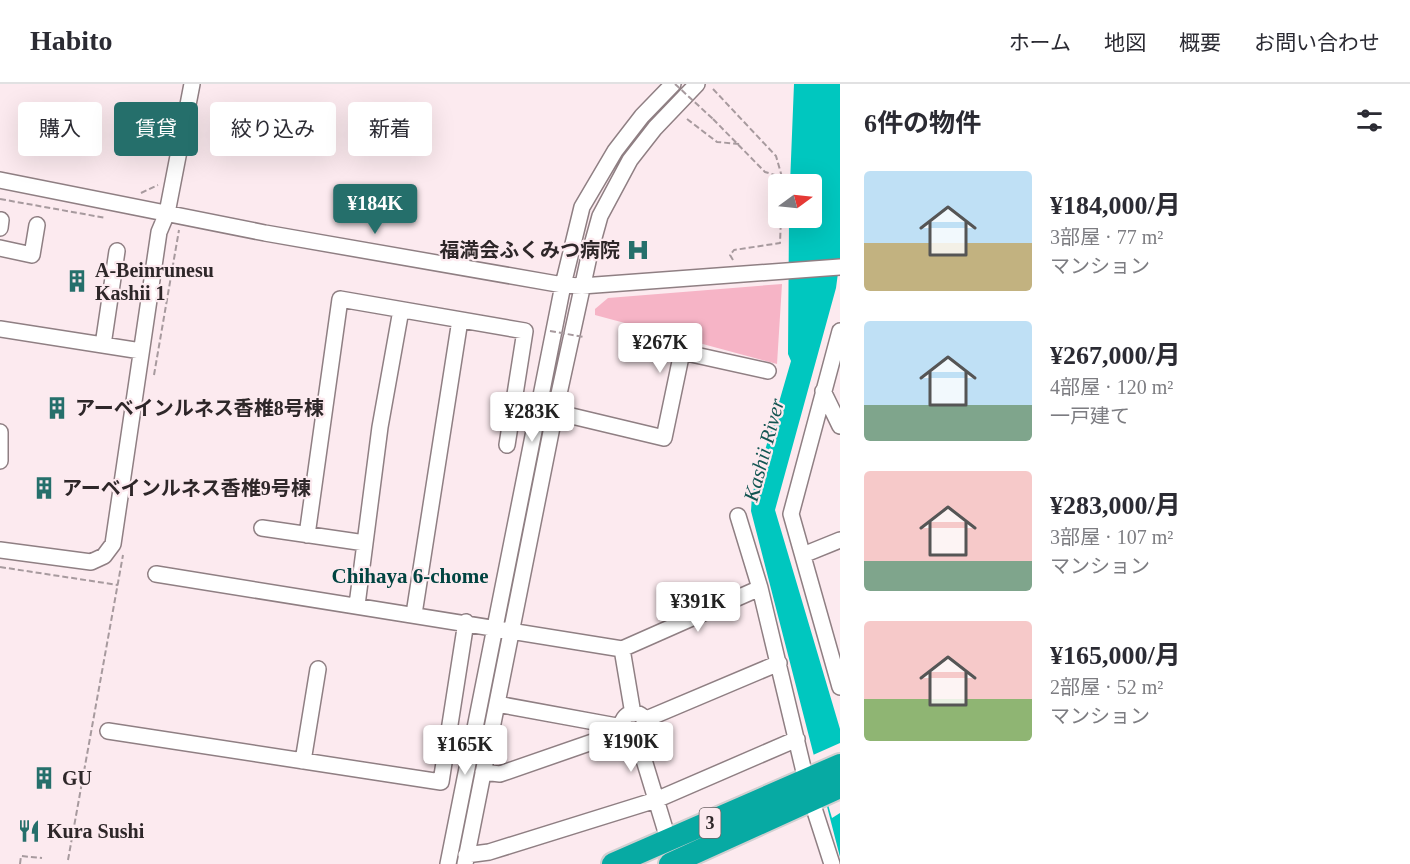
<!DOCTYPE html>
<html lang="ja">
<meta charset="utf-8">
<style>
body{margin:0;font-family:"Times New Roman","Noto Sans JP",serif;background:#f2f2f3;color:#2b2b33;height:100vh;display:flex;flex-direction:column;font-size:22px;white-space:nowrap}
*{box-sizing:border-box;margin:0}
p{font-size:20px;color:#7c7c81}
.icon{flex:none;width:33px;height:33px;fill:none;stroke:currentColor;stroke-width:2;stroke-linecap:round;stroke-linejoin:round}
.map{position:relative;flex:1;overflow:hidden}
.drawer{display:flex;flex-direction:column;background:#fff;width:570px}
.drawer>*{flex:none}
.top-card{position:absolute;left:18px;top:18px;width:570px;height:54px;display:flex;gap:12px}
.needle{width:39px;rotate:75deg}
.controls{position:absolute;left:768px;top:90px;display:grid;gap:12px}
.controls a{display:grid;place-items:center;width:54px;height:54px;border-radius:6px;background:#fff;box-shadow:0 6px 24px #0002;font-size:30px}
.price{position:absolute;translate:-50% -51px;padding:0 14px;border-radius:6px;background:#fff;color:#222;font-size:20px;line-height:39px;filter:drop-shadow(0 2px 3px #0008)}
.price::after{content:'';position:absolute;left:50%;top:36px;width:18px;height:14px;margin-left:-9px;background:inherit;clip-path:polygon(0 0,100% 0,50% 100%)}
.price.active{background:#256f6b;color:#fff}
ul{padding:0;list-style:none}
li{display:flex;align-items:center;gap:18px;height:150px;padding:0 24px}
li span{display:grid;place-items:center;flex:none;width:168px;height:120px;border-radius:6px;color:#555}
li>.icon{margin-inline-start:auto}
span .icon{width:72px;height:72px;fill:#fffc;stroke-width:1}
li b{font-size:26px}
h2{display:flex;justify-content:space-between;align-items:center;height:72px;padding:0 24px;font-size:26px}
.tag{padding:0 21px;border-radius:6px;background:#fff;box-shadow:0 6px 24px #0002;font-size:21px;line-height:54px}
.tag.active{background:#256f6b;color:#fff}
header{display:flex;align-items:center;gap:36px;box-sizing:border-box;height:84px;padding:0 30px;background:#fff;border-bottom:2px solid #e1e1e2}
header strong{font-size:28px}
nav{display:flex;gap:33px;margin-inline-start:auto;font-size:21px}
main{display:flex;flex:1;min-height:0}
.map>svg:first-child{display:block}
.green{fill:#f6b4c6}
.water{fill:#00c7bf}
.pier{fill:#fceaef}
.lines{fill:none;stroke-linecap:round;stroke-linejoin:round}
.minor-casing{stroke:#8f7f83;stroke-width:18}
.highway-casing{stroke:#d1cfd0;stroke-width:26}
.path{stroke:#a79a9e;stroke-width:2;stroke-dasharray:6 3;stroke-linecap:butt}
.minor{stroke:#fff;stroke-width:15}
.highway{stroke:#07aaa3;stroke-width:22}
.path-bridge{stroke:#a79a9e;stroke-width:2;stroke-dasharray:6 3;stroke-linecap:butt}
.labels{text-anchor:middle;dominant-baseline:central;stroke-width:4.5;stroke-linejoin:round;paint-order:stroke}
.shield{fill:#fceaef;stroke:#6c6264;stroke-width:1.5}
.shield-label{font-size:18px;font-weight:bold;fill:#2e2729}
.poi-label{font-size:20px;font-weight:bold;fill:#2e2729;stroke:#fceaef;text-anchor:start}
.water-label{font-size:21px;font-style:italic;fill:#145653;stroke:#fceaef}
.neighbourhood-label{font-size:21px;font-weight:bold;fill:#014441;stroke:#fceaef}
</style>
<header>
<strong>Habito</strong>
<nav><a>ホーム</a><a>地図</a><a>概要</a><a>お問い合わせ</a></nav>
</header>
<main>
<div class="map">
<svg width="840" height="780" viewBox="0 0 840 780">
<rect width="100%" height="100%" fill="#fceaef"/>
<path class="green" d="M782,200L777,280L595,231V225L608,214Z"/>
<path class="water" d="M794,0H840V174L836,204L775,426L840,645V773L751,427L752,411L791,277L788,270L789,134H812V100H790Z"/>
<path class="pier" d="M840,659V729L832,734L813,671Z"/>
<g class="lines">
<g class="minor-casing">
<path id="minor" d="M0,96L265,149L563,201L582,202L840,183
M0,144L1,136
M0,164L32,171L37,141
M0,245L141,267
M840,247L791,430L840,603
M103,261L117,167
M823,307L840,342
M555,328L664,354L682,268L768,287
M0,348V377
M738,432L760,504L806,696
M262,444L365,459
M307,451L340,215L525,247L507,361
M0,466L91,478L104,472L113,460L159,148L167,129L192,0
M803,471L840,456
M156,490L622,565L760,504
M357,521L380,343L401,226
M414,530L460,236
M622,565L633,630
M497,620L622,643
M622 641a12 12 0 1 1 24 0a12 12 0 1 1-24 0Z
M644,636L779,579
M108,647L441,698L466,538
M637,653L669,758
M303,677L318,585
M483,688L500,690L624,647
M811,715L832,780
M466,771L489,768L656,716L797,655
M448,780L563,201L582,123L615,67L642,32L673,0
M465,780L555,328L590,168L600,132L630,76L655,44L697,0"/>
</g>
<g class="highway-casing">
<path id="highway" d="M613,780L840,681
M670,780L840,703"/>
</g>
<path class="path" d="M713,5L776,72L782,93
M687,35L717,58L740,60
M713,35L765,88L782,93V100
M141,109L158,101
M0,115L106,134
M733,176L730,171L734,166L780,159L781,134
M154,291L179,146
M0,483L118,501
M68,776L123,471
M20,780L21,772L42,774"/>
<use href="#minor" class="minor"/>
<use href="#highway" class="highway"/>
<path class="path-bridge" d="M675,0L713,35
M550,247L584,253"/>
</g>
<defs>
<g id="hospital-bare" transform="scale(1.8)"><path d="M-5-5h3v3.5h4V-5h3V5h-3V1.5h-4V5h-3Z" fill="#256f6b" stroke="#fceaef" stroke-width="2.5" paint-order="stroke"/></g>
<g id="building-bare" transform="scale(1.8)"><path d="M-4-6H4V6H1V3H-1V6H-4ZM-2.5-4.3h1.7v1.8h-1.7ZM.8-4.3h1.7v1.8H.8ZM-2.5-1h1.7V.8h-1.7ZM.8-1h1.7V.8H.8Z" fill="#256f6b" stroke="#fceaef" stroke-width="2.5" paint-order="stroke"/></g>
<g id="restaurant-bare" transform="scale(1.8)"><path d="M-5-6h1v4h1v-4h1v4h1v-4h1v5L-1.5 .5V6h-2V.5L-5-1ZM5-6V6H3V1.5H1.5Q1.5-4 5-6Z" fill="#256f6b" stroke="#fceaef" stroke-width="2.5" paint-order="stroke"/></g>
</defs>
<g fill-rule="evenodd">
<use href="#hospital-bare" x="638" y="166"/>
<use href="#building-bare" x="77" y="197"/>
<use href="#building-bare" x="57" y="324"/>
<use href="#building-bare" x="44" y="404"/>
<use href="#building-bare" x="44" y="694"/>
<use href="#restaurant-bare" x="29" y="747"/>
</g>
<g class="labels">
<rect class="shield" x="699.5" y="724" width="21" height="30" rx="4.5"/>
<g class="shield-label">
<text x="710" y="739">3</text>
</g>
<g class="poi-label">
<text x="620" y="166" text-anchor="end">福満会ふくみつ病院</text>
<text x="95" y="186">A-Beinrunesu<tspan x="95" dy="23">Kashii 1</tspan></text>
<text x="75" y="324">アーベインルネス香椎8号棟</text>
<text x="62" y="404">アーベインルネス香椎9号棟</text>
<text x="62" y="694">GU</text>
<text x="47" y="747">Kura Sushi</text>
</g>
<g class="water-label">
<text transform="translate(764 366) rotate(-75)">Kashii River</text>
</g>
<g class="neighbourhood-label">
<text x="410" y="492">Chihaya 6-chome</text>
</g>
</g>
</svg>
<div class="controls">
<a><svg class="needle" viewBox="-14 -14 28 28"><path d="M0-13l5 13h-10z" fill="#e53935"/><path d="M0 13l5-13h-10z" fill="#7c7c81"/></svg></a>
</div>
<b class="price active" style="left:375px;top:151px">¥184K</b>
<b class="price" style="left:660px;top:290px">¥267K</b>
<b class="price" style="left:532px;top:359px">¥283K</b>
<b class="price" style="left:698px;top:549px">¥391K</b>
<b class="price" style="left:631px;top:689px">¥190K</b>
<b class="price" style="left:465px;top:692px">¥165K</b>
<div class="top-card">
<a class="tag">購入</a>
<a class="tag active">賃貸</a>
<a class="tag">絞り込み</a>
<a class="tag">新着</a>
</div>
</div>
<section class="drawer">
<h2>6件の物件<svg class="icon" aria-label="filters" viewBox="0 0 24 24"><path d="M4 7h16M4 17h16"/><circle cx="9" cy="7" r="2"/><circle cx="15" cy="17" r="2"/></svg></h2>
<ul>
<li><span style="background:linear-gradient(#bfe0f5 60%,#c2b280 0)"><svg class="icon" aria-label="home" viewBox="0 0 24 24"><path d="M3 11l9-7 9 7M6 9v11h12V9"/></svg></span><div><b>¥184,000/月</b><p>3部屋 · 77 m²</p><p>マンション</p></div></li>
<li><span style="background:linear-gradient(#bfe0f5 70%,#7fa58c 0)"><svg class="icon" aria-label="home" viewBox="0 0 24 24"><path d="M3 11l9-7 9 7M6 9v11h12V9"/></svg></span><div><b>¥267,000/月</b><p>4部屋 · 120 m²</p><p>一戸建て</p></div></li>
<li><span style="background:linear-gradient(#f6c9c9 75%,#7fa58c 0)"><svg class="icon" aria-label="home" viewBox="0 0 24 24"><path d="M3 11l9-7 9 7M6 9v11h12V9"/></svg></span><div><b>¥283,000/月</b><p>3部屋 · 107 m²</p><p>マンション</p></div></li>
<li><span style="background:linear-gradient(#f6c9c9 65%,#8fb573 0)"><svg class="icon" aria-label="home" viewBox="0 0 24 24"><path d="M3 11l9-7 9 7M6 9v11h12V9"/></svg></span><div><b>¥165,000/月</b><p>2部屋 · 52 m²</p><p>マンション</p></div></li>
</ul>
</section>
</main>
